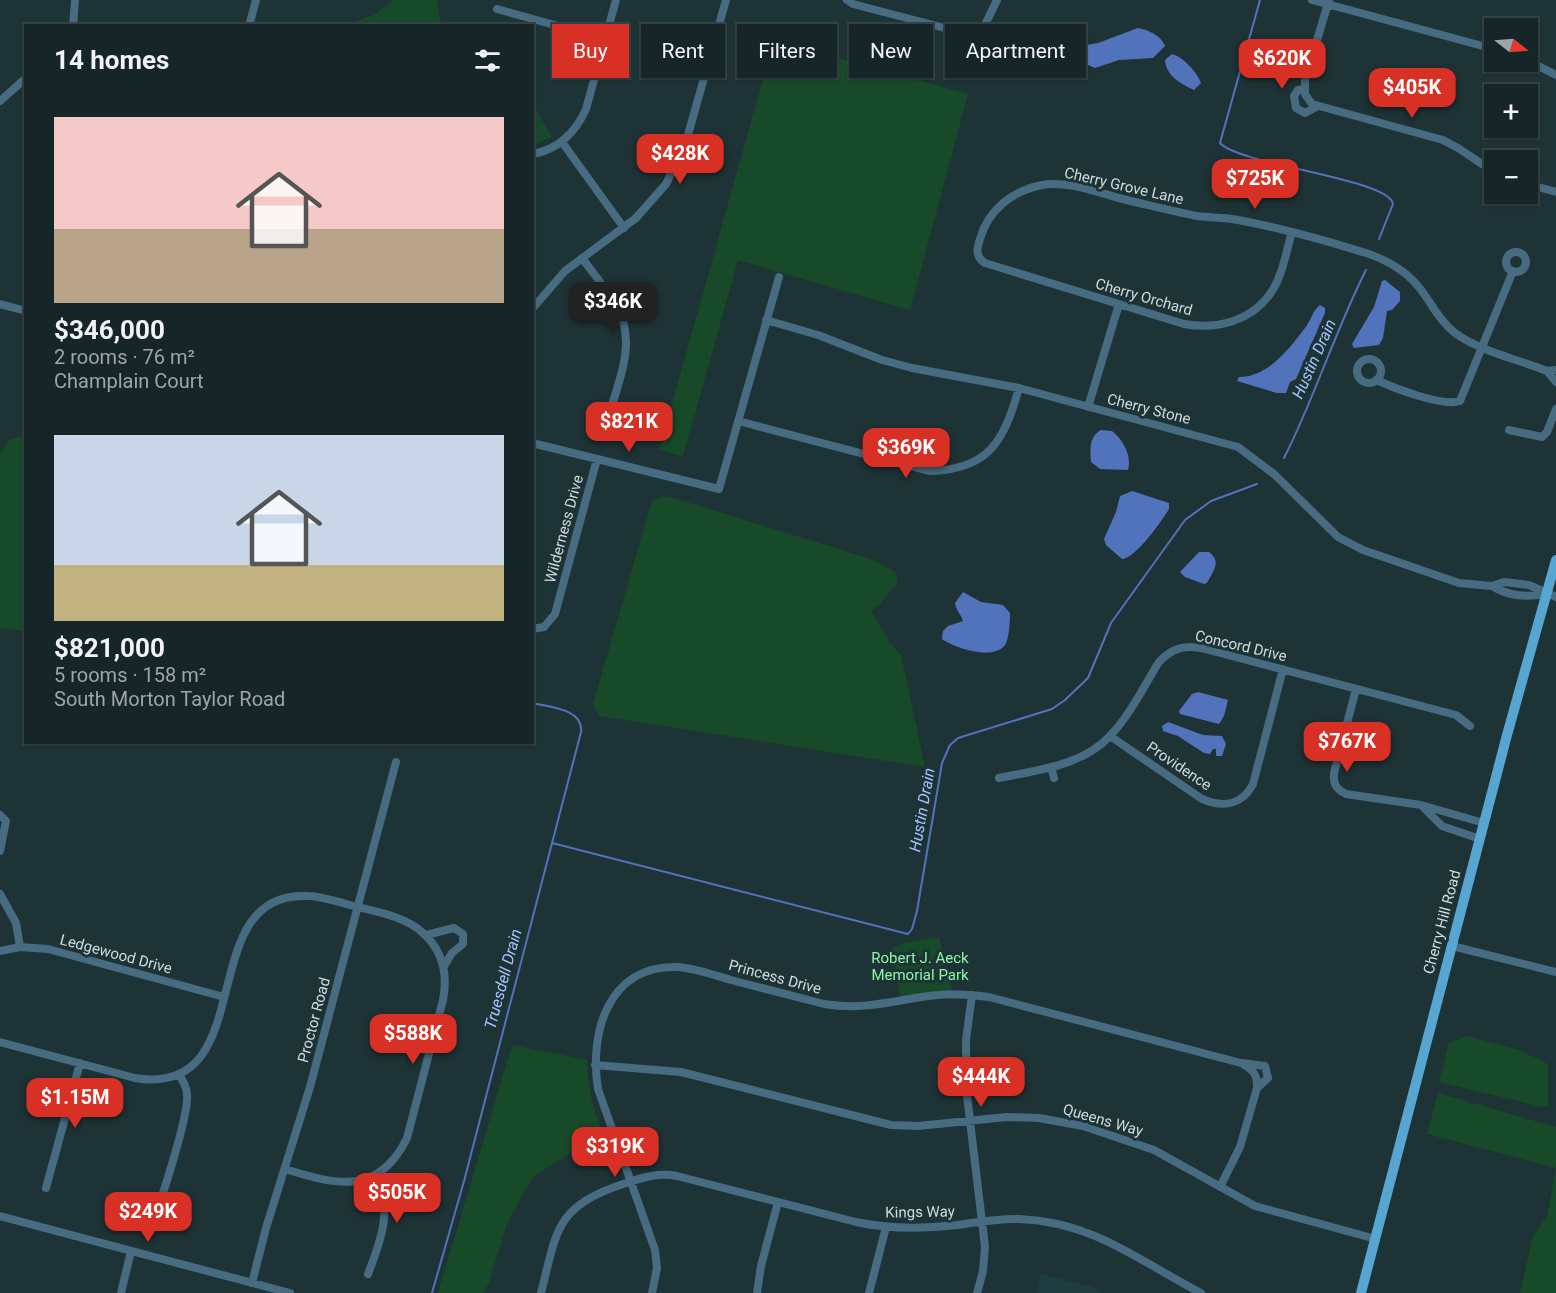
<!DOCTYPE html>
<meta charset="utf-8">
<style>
body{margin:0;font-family:Roboto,sans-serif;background:#1f2e30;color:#f1f3f6;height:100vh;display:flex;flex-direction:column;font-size:22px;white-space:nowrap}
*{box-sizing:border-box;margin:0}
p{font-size:20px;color:#9ea5a8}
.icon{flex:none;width:33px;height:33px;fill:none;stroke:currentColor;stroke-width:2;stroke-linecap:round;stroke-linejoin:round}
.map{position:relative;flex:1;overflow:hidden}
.details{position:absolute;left:24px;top:24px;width:510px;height:720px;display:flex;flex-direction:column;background:#162628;border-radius:0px;box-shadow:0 2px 4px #0004,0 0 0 2px #354345}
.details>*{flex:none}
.hud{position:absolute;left:552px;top:24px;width:570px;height:54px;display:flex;gap:12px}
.needle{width:39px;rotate:107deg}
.controls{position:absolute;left:1484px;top:18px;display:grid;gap:12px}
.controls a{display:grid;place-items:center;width:54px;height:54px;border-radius:0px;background:#162628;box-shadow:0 2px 4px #0004,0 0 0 2px #354345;font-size:30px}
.price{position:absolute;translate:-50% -51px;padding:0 14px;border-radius:12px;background:#d93025;color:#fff;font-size:20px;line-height:39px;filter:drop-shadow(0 2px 3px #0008)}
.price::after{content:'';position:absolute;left:50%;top:36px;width:18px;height:14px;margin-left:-9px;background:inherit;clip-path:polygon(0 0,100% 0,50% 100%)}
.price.selected{background:#222;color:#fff}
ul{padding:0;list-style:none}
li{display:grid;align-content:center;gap:12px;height:318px;padding:0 30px}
li span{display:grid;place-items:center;height:186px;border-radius:0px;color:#555}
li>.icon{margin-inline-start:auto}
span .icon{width:108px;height:108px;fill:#fffc;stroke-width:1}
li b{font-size:26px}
h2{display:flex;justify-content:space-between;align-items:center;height:72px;padding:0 30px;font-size:26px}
.tag{padding:0 21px;border-radius:0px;background:#162628;box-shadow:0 2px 4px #0004,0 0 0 2px #354345;font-size:21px;line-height:54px}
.tag.selected{background:#d93025;color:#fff}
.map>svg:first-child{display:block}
.built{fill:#1e3d41}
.green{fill:#174a28}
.water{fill:#5173bc}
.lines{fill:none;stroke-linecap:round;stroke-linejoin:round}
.stream{stroke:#5173bc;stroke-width:2}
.minor{stroke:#476b81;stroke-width:8}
.major{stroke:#57a6d2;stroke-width:10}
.labels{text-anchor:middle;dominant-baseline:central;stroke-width:6;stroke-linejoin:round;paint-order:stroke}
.street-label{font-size:15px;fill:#cfdbdd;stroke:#1e3336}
.park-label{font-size:15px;fill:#8af6a7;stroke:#1e3336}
.water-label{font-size:16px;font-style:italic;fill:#a5c3fe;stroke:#1e3336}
</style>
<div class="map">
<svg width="1556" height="1293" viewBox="0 0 1556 1293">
<rect width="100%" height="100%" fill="#1e3336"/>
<path class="built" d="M1041,1274L1093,1287L1102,1293H1036Z"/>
<path class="green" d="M394,0H437L441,25H345L374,15Z
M774,40L968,94L910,310L738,260L683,456L659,450Z
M533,105L552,137L533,145H532Z
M25,435H26L25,631L0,628V454L9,440Z
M667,496L874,560L895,572L898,582L880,604L871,611L890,643L901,655L925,767L599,716L593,704L652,500Z
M939,937L952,989L901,997L891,948L905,943Z
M1467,1036L1520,1050C1528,1057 1541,1057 1548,1065V1106L1542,1107L1439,1082L1449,1043Z
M512,1045L587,1060C587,1088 594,1111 604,1138L578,1148L533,1177L507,1223L489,1283L483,1293H438Z
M1438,1093L1556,1127V1168L1427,1134Z
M1556,1169V1293H1520L1533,1236L1547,1216Z"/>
<path class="water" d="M1138,28C1148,30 1161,35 1165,46L1153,58L1119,60L1095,68L1088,65L1076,52L1081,46L1098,43Z
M1172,54C1183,57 1197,72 1201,83L1194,90C1181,84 1166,76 1165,60Z
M1385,280L1400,292V301L1392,310L1387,311L1383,338L1379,345L1354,348L1352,344L1374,307L1382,281Z
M1320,305L1325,308V313L1296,379L1290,382L1286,393H1277L1237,381L1239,377C1268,377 1289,349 1305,328C1311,321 1312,311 1320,305Z
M1101,430L1112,431C1123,440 1132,455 1128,470L1100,469L1091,462C1090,450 1089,436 1101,430Z
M1132,491L1169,503V509C1161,522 1136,558 1122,559L1106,545L1104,539L1116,512L1120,496Z
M1199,552H1209C1222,562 1213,571 1207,583L1204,584L1185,577L1180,572Z
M963,592L981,602L1003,605L1010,613C1010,621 1009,640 1005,645C993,661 955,648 942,639L943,631L948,626L963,621C961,614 956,611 955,603Z
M1198,692L1228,700L1224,716L1219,724L1180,714L1179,711L1192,694Z
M1168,722L1203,735L1222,736L1226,744L1222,756H1216V749H1213L1210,754L1204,753L1178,736L1163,731L1162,726Z"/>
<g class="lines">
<path class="stream" d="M1260,0L1220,143C1240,165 1390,179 1393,204L1379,239
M1284,458C1315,397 1335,331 1366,270
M552,843L908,934L912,929L917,911L942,763L950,745L958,738L1052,709L1065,700L1088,678L1111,623L1185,520L1211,501L1257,484
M432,1293L464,1181L581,732C584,709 550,707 532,703"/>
<path class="minor" d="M847,0L853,4L975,36L982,31L997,0
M1312,0L1494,49
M1329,0L1305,80V94L1312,104L1443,140L1458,148L1494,172
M497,9L605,39
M73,26L75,0
M249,26L256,0
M1527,60L1556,75
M1304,89L1298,90L1294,96L1296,108L1305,113L1316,107
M0,101L26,78
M562,142L624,228
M532,154C558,150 576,132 586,109L616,0
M1527,184L1556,192
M1292,232C1286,252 1283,274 1272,291C1253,321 1217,330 1184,324L985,263C975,257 977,248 980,239C988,210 1012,191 1042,185C1073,180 1105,196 1135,202C1156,207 1176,212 1197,216C1211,218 1225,217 1238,220C1281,228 1324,240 1366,253C1390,261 1410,273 1424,294C1434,308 1441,322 1455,333C1481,352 1518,359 1547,371L1556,370
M1506 262a10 10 0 1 1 20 0a10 10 0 1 1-20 0Z
M582,258C594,274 607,290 617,307C637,342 619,380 609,415
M0,304L26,311
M532,309L565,271L636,218L666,184L686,142L726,0
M766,320L818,335L882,360L912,368L1019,388L1238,447L1274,474L1338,537L1363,550L1459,583L1492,586L1504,582L1529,585L1556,597
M1357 371a12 12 0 1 1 24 0a12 12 0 1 1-24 0Z
M1547,371L1556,382
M1376,380C1394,388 1442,407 1460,401L1513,271
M1088,407L1119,304
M738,421L929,471C990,470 1004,440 1019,388
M1509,430L1542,437L1547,432L1556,409
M532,443L719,489L779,277
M1492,586C1510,597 1526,597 1547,594
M532,629L544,627L555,614L597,459
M1356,689L1334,773C1333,784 1336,789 1346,794L1421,805L1484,823
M1110,736L1202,799C1223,808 1242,805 1253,784L1283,669
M1051,767L1054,778
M999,778C1037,770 1082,766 1110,736C1130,715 1144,686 1159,662C1172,648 1186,644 1205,649L1456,715L1470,726
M1422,806L1442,826L1480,839
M0,815L6,821L0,851
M0,894L16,923L20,947
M426,935L454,928L463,934V944L452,953L444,966
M1452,946L1556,972
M0,951L20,947L48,949L224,997
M972,995L966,1040V1087L985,1247L983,1271L977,1293
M0,1042L135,1078C264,1099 190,891 307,896C319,896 331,900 343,903C369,911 403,914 423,933C443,951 448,974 443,1000L407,1138C379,1196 336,1185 285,1169
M1242,1063L1265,1066L1268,1078L1257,1088
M595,1065L681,1072L891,1125L918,1126L1007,1117L1039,1118L1083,1126L1154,1150L1255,1206L1376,1239
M46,1188L80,1063
M0,1216L290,1293
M154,1216C163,1197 189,1113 187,1095C187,1087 183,1080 178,1074
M368,1274C381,1241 393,1208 376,1175
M252,1283L266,1228L310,1087L396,762
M121,1293L131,1251
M541,1293C557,1230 555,1207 623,1184C642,1178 657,1172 677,1176L856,1222C889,1229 923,1229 957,1225C978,1222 999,1218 1020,1219C1094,1222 1139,1261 1201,1293
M652,1293L657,1268L655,1250L598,1089C589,1033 608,965 677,967C695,968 714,975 731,980C762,988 793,996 824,1004C868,1011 896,999 938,995C955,993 972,995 989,997L1241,1063C1252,1069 1258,1074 1257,1088L1240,1147L1220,1187
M757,1293L761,1266L778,1202
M869,1293L886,1227"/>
<path class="major" d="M1361,1293L1507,735L1556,560"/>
</g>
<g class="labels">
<g class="street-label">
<text transform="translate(1124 186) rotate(13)">Cherry Grove Lane</text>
<text transform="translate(1144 297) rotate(16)">Cherry Orchard</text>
<text transform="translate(1149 409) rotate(14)">Cherry Stone</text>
<text transform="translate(564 529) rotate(-75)">Wilderness Drive</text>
<text transform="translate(1241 646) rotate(13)">Concord Drive</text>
<text transform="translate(1179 766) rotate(34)">Providence</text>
<text transform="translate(1442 922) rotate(-75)">Cherry Hill Road</text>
<text transform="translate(116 954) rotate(15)">Ledgewood Drive</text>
<text transform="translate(775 977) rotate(15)">Princess Drive</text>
<text transform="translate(314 1020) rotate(-75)">Proctor Road</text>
<text transform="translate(1103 1120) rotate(16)">Queens Way</text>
<text transform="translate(920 1212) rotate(-1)">Kings Way</text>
</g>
<g class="park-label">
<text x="920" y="958">Robert J. Aeck<tspan x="920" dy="17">Memorial Park</tspan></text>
</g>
<g class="water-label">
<text transform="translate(1314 359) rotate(-66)">Hustin Drain</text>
<text transform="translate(922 810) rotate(-80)">Hustin Drain</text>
<text transform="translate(503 979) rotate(-75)">Truesdell Drain</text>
</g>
</g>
</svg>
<div class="controls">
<a><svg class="needle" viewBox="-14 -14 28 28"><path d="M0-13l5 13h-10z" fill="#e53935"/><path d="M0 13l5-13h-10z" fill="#9ea5a8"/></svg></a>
<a>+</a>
<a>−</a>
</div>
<b class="price" style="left:1282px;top:90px">$620K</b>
<b class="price" style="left:1412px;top:119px">$405K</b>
<b class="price" style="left:680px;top:185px">$428K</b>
<b class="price" style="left:1255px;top:210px">$725K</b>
<b class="price selected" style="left:613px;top:333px">$346K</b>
<b class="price" style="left:629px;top:453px">$821K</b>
<b class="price" style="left:906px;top:479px">$369K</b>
<b class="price" style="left:1347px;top:773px">$767K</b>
<b class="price" style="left:413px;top:1065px">$588K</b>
<b class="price" style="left:981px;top:1108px">$444K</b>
<b class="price" style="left:75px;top:1129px">$1.15M</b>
<b class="price" style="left:615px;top:1178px">$319K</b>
<b class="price" style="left:397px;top:1224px">$505K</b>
<b class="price" style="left:148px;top:1243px">$249K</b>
<div class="hud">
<a class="tag selected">Buy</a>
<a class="tag">Rent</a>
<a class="tag">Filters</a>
<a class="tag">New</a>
<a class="tag">Apartment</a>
</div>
<section class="details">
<h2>14 homes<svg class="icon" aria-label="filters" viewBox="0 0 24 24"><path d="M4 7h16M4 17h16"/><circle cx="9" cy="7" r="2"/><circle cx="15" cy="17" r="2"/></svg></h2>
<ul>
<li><span style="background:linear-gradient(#f6c9c9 60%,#b9a48a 0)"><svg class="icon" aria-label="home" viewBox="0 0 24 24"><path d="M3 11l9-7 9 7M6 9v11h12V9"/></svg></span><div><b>$346,000</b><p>2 rooms · 76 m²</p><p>Champlain Court</p></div></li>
<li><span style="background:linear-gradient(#c9d6e8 70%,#c2b280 0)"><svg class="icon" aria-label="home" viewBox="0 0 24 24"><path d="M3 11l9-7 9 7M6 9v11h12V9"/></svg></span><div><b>$821,000</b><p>5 rooms · 158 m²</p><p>South Morton Taylor Road</p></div></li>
</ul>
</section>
</div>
